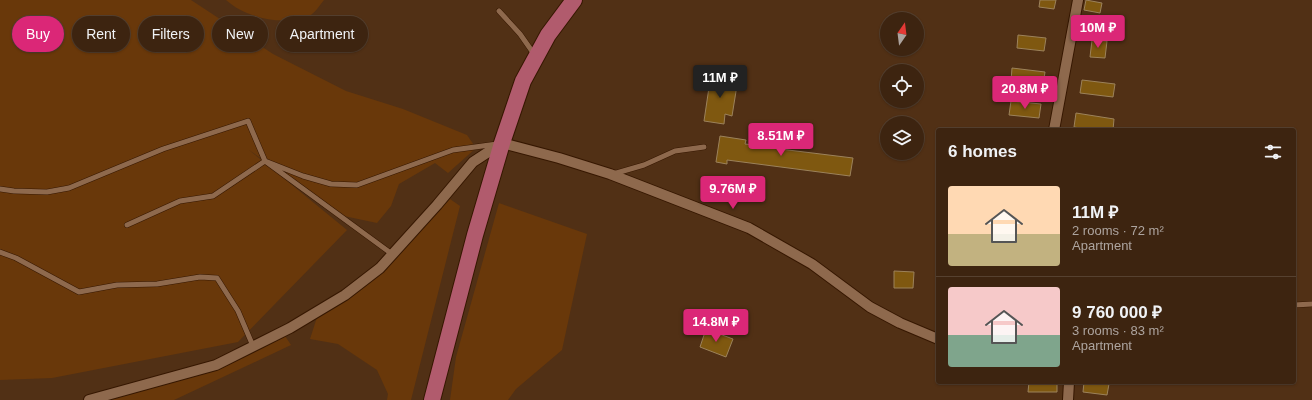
<!DOCTYPE html>
<meta charset="utf-8">
<style>
body{margin:0;font-family:Arial,sans-serif;background:#442c19;color:#f1f3f6;height:100vh;display:flex;flex-direction:column;font-size:15px;white-space:nowrap}
*{box-sizing:border-box;margin:0}
p{font-size:13px;color:#ada49f}
.icon{flex:none;width:22px;height:22px;fill:none;stroke:currentColor;stroke-width:2;stroke-linecap:round;stroke-linejoin:round}
.map{position:relative;flex:1;overflow:hidden}
.side{position:absolute;left:936px;top:128px;width:360px;height:256px;display:flex;flex-direction:column;background:#3d2410;border-radius:4px;box-shadow:0 1px 3px #0004,0 0 0 1px #564130}
.side>*{flex:none}
.top-card{position:absolute;left:12px;top:16px;width:380px;height:36px;display:flex;gap:8px}
.needle{width:26px;rotate:14deg}
.tools{position:absolute;left:880px;top:12px;display:grid;gap:8px}
.tools a{display:grid;place-items:center;width:44px;height:44px;border-radius:50%;background:#3d2410;box-shadow:0 1px 3px #0004,0 0 0 1px #564130;font-size:20px}
.price{position:absolute;translate:-50% -34px;padding:0 9px;border-radius:4px;background:#db2777;color:#fff;font-size:13px;line-height:26px;filter:drop-shadow(0 1px 2px #0008)}
.price::after{content:'';position:absolute;left:50%;top:24px;width:12px;height:9px;margin-left:-6px;background:inherit;clip-path:polygon(0 0,100% 0,50% 100%)}
.price.on{background:#222;color:#fff}
ul{padding:0;list-style:none}
li{display:flex;align-items:center;gap:12px;height:100px;padding:0 12px}
li+li{border-top:1px solid #564130}
li span{display:grid;place-items:center;flex:none;width:112px;height:80px;border-radius:4px;color:#555}
li>.icon{margin-inline-start:auto}
span .icon{width:48px;height:48px;fill:#fffc;stroke-width:1}
li b{font-size:17px}
h2{display:flex;justify-content:space-between;align-items:center;height:48px;padding:0 12px;font-size:17px}
.pill{padding:0 14px;border-radius:18px;background:#3d2410;box-shadow:0 1px 3px #0004,0 0 0 1px #564130;font-size:14px;line-height:36px}
.pill.on{background:#db2777;color:#fff}
.map>svg:first-child{display:block}
.green{fill:#69380a}
.building{fill:#7f5810;stroke:#9c825b}
.lines{fill:none;stroke-linecap:round;stroke-linejoin:round}
.lane-casing{stroke:#361700;stroke-width:6}
.street-casing{stroke:#361700;stroke-width:12}
.primary-casing{stroke:#361700;stroke-width:18}
.lane{stroke:#8e694d;stroke-width:5}
.street{stroke:#8e694d;stroke-width:10}
.primary{stroke:#b15b6d;stroke-width:16}
</style>
<div class="map">
<svg width="1312" height="400" viewBox="0 0 1312 400">
<rect width="100%" height="100%" fill="#513015"/>
<path class="green" d="M0,0H191L273,54L346,91L403,109L467,135L476,148L448,173L435,163L399,184L391,206L377,223L344,216L249,150L347,230L238,342L52,378L0,380Z
M226,0H324C320,5 314,14 309,16C282,26 246,18 226,0Z
M450,199L460,206L411,400H387L388,394L377,370L338,344L310,339L320,308L400,253Z
M499,203L587,234L562,350L516,389L508,400H450L456,357Z
M285,336L291,345L174,400H97L218,370Z"/>
<path class="building" d="M1040,0H1056L1054,9L1039,7Z
M1086,0L1102,3L1100,13L1084,10Z
M1018,35L1046,38L1044,51L1017,48Z
M1092,40L1107,41L1105,58L1090,57Z
M1012,68L1045,72L1043,85L1011,81Z
M711,74L738,79L732,116L725,114L724,124L704,121Z
M1082,80L1115,84L1113,97L1080,93Z
M1011,101L1041,104L1039,118L1009,115Z
M1076,113L1114,119L1113,130H1092L1074,127Z
M720,136L746,140L745,144L762,146L763,137L782,140L780,149L853,158L850,176L727,160V164L716,162Z
M894,271L914,272L913,288H894Z
M706,329L733,339L726,357L700,347Z
M1029,382L1057,383V392H1028Z
M1084,382L1109,384L1107,395L1083,392Z"/>
<g class="lines">
<g class="lane-casing">
<path id="lane" d="M499,11L520,34L534,54
M613,174L644,165L675,151L704,147
M0,189L14,191L47,192L69,188L163,149L248,121L265,161L392,254
M127,225L180,201L213,196L265,161L303,176L331,184L357,185L453,150L497,144
M0,252L16,258L79,292L117,285L157,284L200,277L217,278L238,311L253,346
M1294,305L1312,304"/>
</g>
<g class="street-casing">
<path id="street" d="M1054,130L1078,0
M89,400L216,365L290,328L345,295L380,268L437,205L473,162L502,143L559,158L610,174L749,228L812,264L870,307L900,323L938,339
M1068,400L1069,382"/>
</g>
<g class="primary-casing">
<path id="primary" d="M432,400L475,235L502,143L523,81L548,35L574,0"/>
</g>
<use href="#lane" class="lane"/>
<use href="#street" class="street"/>
<use href="#primary" class="primary"/>
</g>
</svg>
<div class="tools">
<a><svg class="needle" viewBox="-14 -14 28 28"><path d="M0-13l5 13h-10z" fill="#e53935"/><path d="M0 13l5-13h-10z" fill="#ada49f"/></svg></a>
<a><svg class="icon" aria-label="locate" viewBox="0 0 24 24"><circle cx="12" cy="12" r="6"/><path d="M12 2v4M12 18v4M2 12h4M18 12h4"/></svg></a>
<a><svg class="icon" aria-label="layers" viewBox="0 0 24 24"><path d="M12 4l9 5-9 5-9-5zM3 14l9 5 9-5"/></svg></a>
</div>
<b class="price" style="left:1098px;top:49px">10M ₽</b>
<b class="price on" style="left:720px;top:99px">11M ₽</b>
<b class="price" style="left:1025px;top:110px">20.8M ₽</b>
<b class="price" style="left:781px;top:157px">8.51M ₽</b>
<b class="price" style="left:733px;top:210px">9.76M ₽</b>
<b class="price" style="left:716px;top:343px">14.8M ₽</b>
<div class="top-card">
<a class="pill on">Buy</a>
<a class="pill">Rent</a>
<a class="pill">Filters</a>
<a class="pill">New</a>
<a class="pill">Apartment</a>
</div>
<section class="side">
<h2>6 homes<svg class="icon" aria-label="filters" viewBox="0 0 24 24"><path d="M4 7h16M4 17h16"/><circle cx="9" cy="7" r="2"/><circle cx="15" cy="17" r="2"/></svg></h2>
<ul>
<li><span style="background:linear-gradient(#ffd9b3 60%,#c2b280 0)"><svg class="icon" aria-label="home" viewBox="0 0 24 24"><path d="M3 11l9-7 9 7M6 9v11h12V9"/></svg></span><div><b>11M ₽</b><p>2 rooms · 72 m²</p><p>Apartment</p></div></li>
<li><span style="background:linear-gradient(#f6c9c9 60%,#7fa58c 0)"><svg class="icon" aria-label="home" viewBox="0 0 24 24"><path d="M3 11l9-7 9 7M6 9v11h12V9"/></svg></span><div><b>9 760 000 ₽</b><p>3 rooms · 83 m²</p><p>Apartment</p></div></li>
</ul>
</section>
</div>
